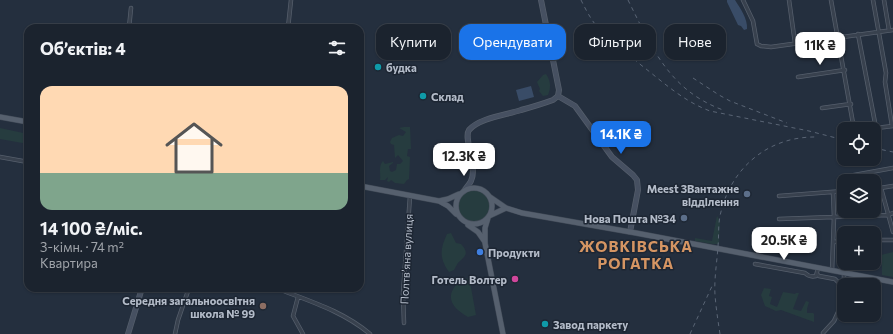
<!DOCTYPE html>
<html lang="uk">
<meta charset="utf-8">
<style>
body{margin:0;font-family:Commissioner,sans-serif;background:#282f3a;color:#f1f3f6;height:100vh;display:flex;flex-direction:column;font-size:15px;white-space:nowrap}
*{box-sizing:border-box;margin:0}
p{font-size:13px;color:#a0a4aa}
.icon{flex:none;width:22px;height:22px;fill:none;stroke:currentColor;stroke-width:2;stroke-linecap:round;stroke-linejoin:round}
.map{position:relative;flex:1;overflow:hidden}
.drawer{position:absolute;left:24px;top:24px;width:340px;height:268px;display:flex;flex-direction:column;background:#1b232e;border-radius:12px;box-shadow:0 1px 3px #0004,0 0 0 1px #39404a}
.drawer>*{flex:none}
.top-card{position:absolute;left:376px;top:24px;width:380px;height:36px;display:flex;gap:8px}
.tools{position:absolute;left:837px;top:122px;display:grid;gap:8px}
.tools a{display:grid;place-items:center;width:44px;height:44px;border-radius:8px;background:#1b232e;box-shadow:0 1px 3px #0004,0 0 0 1px #39404a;font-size:20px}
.price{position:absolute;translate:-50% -34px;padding:0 9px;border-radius:8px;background:#fff;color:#222;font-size:13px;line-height:26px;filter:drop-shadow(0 1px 2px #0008)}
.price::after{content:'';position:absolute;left:50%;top:24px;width:12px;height:9px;margin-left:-6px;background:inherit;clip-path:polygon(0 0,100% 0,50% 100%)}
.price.current{background:#1a73e8;color:#fff}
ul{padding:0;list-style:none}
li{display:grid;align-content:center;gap:8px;height:212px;padding:0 16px}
li span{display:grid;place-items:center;height:124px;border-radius:12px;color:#555}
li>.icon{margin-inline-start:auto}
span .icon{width:72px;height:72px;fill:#fffc;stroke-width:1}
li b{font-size:17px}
h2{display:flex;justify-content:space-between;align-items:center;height:48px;padding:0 16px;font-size:17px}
.tag{padding:0 14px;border-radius:12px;background:#1b232e;box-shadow:0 1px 3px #0004,0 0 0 1px #39404a;font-size:14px;line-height:36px}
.tag.current{background:#1a73e8;color:#fff}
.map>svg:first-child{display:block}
.green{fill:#263c3f}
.water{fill:#394c67}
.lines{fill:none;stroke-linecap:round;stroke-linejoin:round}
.minor-casing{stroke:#565f6c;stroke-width:4.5}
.secondary-casing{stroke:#565f6c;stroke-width:6}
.primary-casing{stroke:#414a57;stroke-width:6}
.minor{stroke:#38414e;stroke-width:3}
.secondary{stroke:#465061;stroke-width:4.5}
.primary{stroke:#56606e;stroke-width:5}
.rail{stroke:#5a6575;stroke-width:1;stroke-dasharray:4 4;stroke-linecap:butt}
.culture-dot{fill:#0f9aa8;stroke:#1d2633;stroke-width:1.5}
.service-dot{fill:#5c6f8a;stroke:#1d2633;stroke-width:1.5}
.shop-dot{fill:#3f7fe0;stroke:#1d2633;stroke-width:1.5}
.hotel-dot{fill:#d1479c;stroke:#1d2633;stroke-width:1.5}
.education-dot{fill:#8d6e63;stroke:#1d2633;stroke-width:1.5}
.labels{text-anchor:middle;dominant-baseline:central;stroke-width:3;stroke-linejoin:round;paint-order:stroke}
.poi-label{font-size:11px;font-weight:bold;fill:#b4bcc9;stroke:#1d2633;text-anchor:start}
.street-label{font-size:11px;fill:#b4bcc9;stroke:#1d2633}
.district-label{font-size:15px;font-weight:bold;letter-spacing:1px;fill:#d59563;stroke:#1d2633}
</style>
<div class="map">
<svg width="893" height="334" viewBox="0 0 893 334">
<rect width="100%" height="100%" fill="#242f3e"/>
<path class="green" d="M546,74C551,81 551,88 548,95L543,96L539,91L540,89L537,82L543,75Z
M404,127H410L411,149H408L407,156L410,157L409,179L407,180L404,184L395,183L391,180L389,182L387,181L388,177L385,180H380C381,174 378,166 383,161L385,164L393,162V163L389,166L390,171L392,172L396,170L397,164H400L403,161L398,155L395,158L394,145L391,144L390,142L392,138L399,135L403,136L406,132L399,128Z
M0,128L28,134V144L0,139Z
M458 206a16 16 0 1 1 32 0a16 16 0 1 1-32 0Z
M717,216L720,221L719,244H713L695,241V238L712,241Z
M451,233L456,243L461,244C468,252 467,255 460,261C457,263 456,267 454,270L449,272C439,258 440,249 447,234Z
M893,252V277L882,275V268L881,255Z
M467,278L470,282L476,315L468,317C455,310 444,299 456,285C458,282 464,280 467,278Z
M764,288L771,289L769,296L772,297L770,304L777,307L783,292L795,294L796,293H799L793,309L801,311L806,301L809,302L807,309V313H813L814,314V322L781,310L776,311L765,306L761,295Z"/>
<path class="water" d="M727,0H735C740,8 748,19 747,29L744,30L741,26L738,25L727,2Z
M531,86L534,97L519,101L516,90Z"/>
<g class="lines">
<g class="minor-casing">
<path id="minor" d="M743,0L753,21L757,44L761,46L771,47L893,30
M789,0L795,43
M831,0L854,129
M873,0L886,73L885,82L892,126
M884,0L889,30
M129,28L131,8
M288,28L291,0
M858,34L876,128
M798,77L845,70
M822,108L851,104
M868,129L893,126
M0,157L28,162
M849,176L893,168
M881,188L893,232
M874,189L893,186
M779,196L844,191
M779,219L888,215L893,213
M874,240H893
M834,242L844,241
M755,264L805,273C808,276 812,277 816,276L818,268
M832,271L834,217L833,192
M817,274L819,276L835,279L840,284L844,283V273
M276,288C309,301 343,311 370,334
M298,297L293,316L303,334
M404,323L403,294L410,196
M823,333L834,321L844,299
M175,334L178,320L189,288"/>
</g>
<g class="secondary-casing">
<path id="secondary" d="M558,96L575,106L612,157L633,175L637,180L638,190L630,232
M464,191C466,188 469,185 471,181C478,167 463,138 469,130C479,118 506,115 521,110C532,107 542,104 553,100L558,96L559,90L541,0
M128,334L142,288"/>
</g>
<g class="primary-casing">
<path id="primary" d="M0,117L28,122
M360,186L439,201L448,206L456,214
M456 206a18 18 0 1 1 36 0a18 18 0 1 1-36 0Z
M490,197L506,208L522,213L636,233L893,282
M439,201L448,199L459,194
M489,216L506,208
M488,218L485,228V243L503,334
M468,225L478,232L485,242"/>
</g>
<use href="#minor" class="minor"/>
<use href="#secondary" class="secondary"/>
<use href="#primary" class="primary"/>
<path class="rail" d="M581,0C586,10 591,20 599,29C611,42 627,53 641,65C663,82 683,101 710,111L809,131L844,140
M628,0C652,48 669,90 723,110
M693,78L719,95L730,101L787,123
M874,148L893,152
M690,334L713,284
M720,334C718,321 716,308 715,295C714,279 717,262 718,246C719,236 718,226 720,216C730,168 768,136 817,137"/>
</g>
<g class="culture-dot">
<circle cx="378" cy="67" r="4"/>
<circle cx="423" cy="96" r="4"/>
<circle cx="545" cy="324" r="4"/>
</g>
<g class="service-dot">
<circle cx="747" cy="194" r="4"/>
<circle cx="684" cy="218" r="4"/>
</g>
<circle class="shop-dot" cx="480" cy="252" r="4"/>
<circle class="hotel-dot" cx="515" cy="279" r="4"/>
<circle class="education-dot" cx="263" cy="306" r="4"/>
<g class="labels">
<g class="poi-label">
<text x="386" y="67">будка</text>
<text x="431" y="96">Склад</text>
<text x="739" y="188" text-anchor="end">Meest 3Вантажне<tspan x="739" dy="13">відділення</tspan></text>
<text x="676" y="218" text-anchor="end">Нова Пошта №34</text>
<text x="488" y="252">Продукти</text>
<text x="507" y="279" text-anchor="end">Готель Волтер</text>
<text x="255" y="300" text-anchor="end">Середня загальноосвітня<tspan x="255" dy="13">школа № 99</tspan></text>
<text x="553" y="324">Завод паркету</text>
</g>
<g class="street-label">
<text transform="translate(406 259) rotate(-87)">Полтвʼяна вулиця</text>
</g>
<g class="district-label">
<text x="636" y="246">ЖОВКІВСЬКА<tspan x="636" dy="17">РОГАТКА</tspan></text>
</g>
</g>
</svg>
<div class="tools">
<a><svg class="icon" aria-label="locate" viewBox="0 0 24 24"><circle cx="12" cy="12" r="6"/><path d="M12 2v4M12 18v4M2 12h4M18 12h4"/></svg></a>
<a><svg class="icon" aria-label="layers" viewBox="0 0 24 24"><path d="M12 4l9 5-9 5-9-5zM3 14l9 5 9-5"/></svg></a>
<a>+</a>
<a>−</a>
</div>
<b class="price" style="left:820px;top:66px">11K ₴</b>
<b class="price current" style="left:621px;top:155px">14.1K ₴</b>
<b class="price" style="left:464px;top:177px">12.3K ₴</b>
<b class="price" style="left:784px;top:261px">20.5K ₴</b>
<div class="top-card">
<a class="tag">Купити</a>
<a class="tag current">Орендувати</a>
<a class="tag">Фільтри</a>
<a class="tag">Нове</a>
</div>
<section class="drawer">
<h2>Об’єктів: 4<svg class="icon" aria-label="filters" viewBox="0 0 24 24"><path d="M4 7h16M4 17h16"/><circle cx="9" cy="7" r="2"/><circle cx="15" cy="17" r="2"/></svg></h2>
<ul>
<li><span style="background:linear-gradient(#ffd9b3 70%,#7fa58c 0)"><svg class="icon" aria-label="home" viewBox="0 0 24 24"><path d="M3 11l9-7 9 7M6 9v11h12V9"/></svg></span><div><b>14 100 ₴/міс.</b><p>3-кімн. · 74 m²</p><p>Квартира</p></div></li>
</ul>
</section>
</div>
